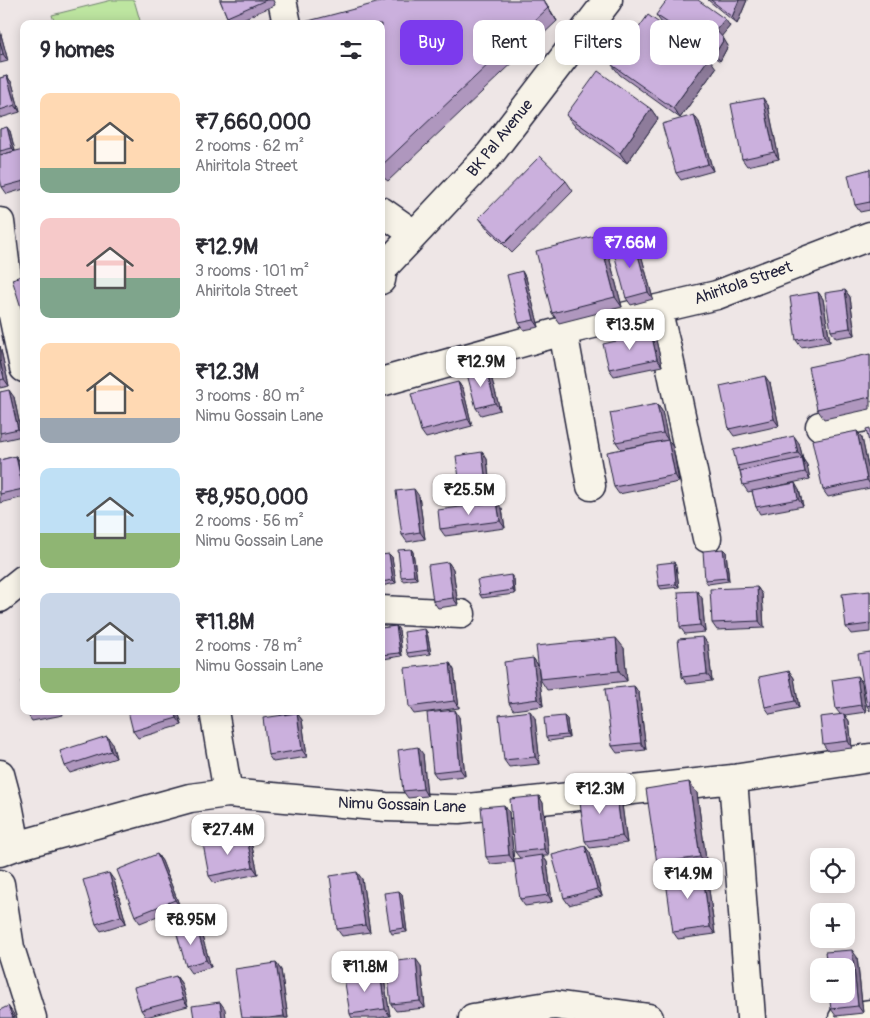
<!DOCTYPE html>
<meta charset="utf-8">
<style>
body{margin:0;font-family:Pangolin,sans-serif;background:#f2f2f3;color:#2b2b33;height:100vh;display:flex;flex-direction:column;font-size:19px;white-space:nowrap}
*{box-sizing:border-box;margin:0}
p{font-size:16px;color:#7c7c81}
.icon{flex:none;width:28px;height:28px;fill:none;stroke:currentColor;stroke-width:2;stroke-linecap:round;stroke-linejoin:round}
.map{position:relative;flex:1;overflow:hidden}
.sheet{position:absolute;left:20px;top:20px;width:365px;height:695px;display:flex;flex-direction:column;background:#fff;border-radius:10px;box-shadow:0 2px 12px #0003}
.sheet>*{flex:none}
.hud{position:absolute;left:400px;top:20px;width:395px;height:45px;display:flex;gap:10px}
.tools{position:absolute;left:810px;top:848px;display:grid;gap:10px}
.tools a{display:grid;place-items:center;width:45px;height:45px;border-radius:10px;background:#fff;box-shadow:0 2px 12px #0003;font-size:25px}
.price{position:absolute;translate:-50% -42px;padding:0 11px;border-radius:10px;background:#fff;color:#222;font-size:16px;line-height:32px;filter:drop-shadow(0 1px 2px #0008)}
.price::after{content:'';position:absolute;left:50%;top:30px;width:15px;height:11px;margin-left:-8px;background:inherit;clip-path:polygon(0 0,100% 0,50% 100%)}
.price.selected{background:#7c3aed;color:#fff}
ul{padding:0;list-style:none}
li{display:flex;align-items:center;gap:15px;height:125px;padding:0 20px}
li span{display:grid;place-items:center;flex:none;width:140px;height:100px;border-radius:10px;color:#555}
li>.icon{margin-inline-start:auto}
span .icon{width:60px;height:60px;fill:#fffc;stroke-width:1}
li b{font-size:21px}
h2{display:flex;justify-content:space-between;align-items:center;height:60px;padding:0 20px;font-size:21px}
.tag{padding:0 18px;border-radius:10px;background:#fff;box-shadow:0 2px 12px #0003;font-size:18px;line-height:45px}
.tag.selected{background:#7c3aed;color:#fff}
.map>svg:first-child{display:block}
.green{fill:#bde5a0;stroke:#70846e}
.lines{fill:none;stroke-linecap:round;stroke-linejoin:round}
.minor-casing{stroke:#22223b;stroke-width:31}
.major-casing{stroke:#22223b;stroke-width:31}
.minor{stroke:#f7f3e8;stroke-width:28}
.major{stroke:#f7f3e8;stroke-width:28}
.wall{fill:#af97be;stroke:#22223b}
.shaded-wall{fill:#8e7b9b;stroke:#22223b}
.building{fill:#cbb0dd;stroke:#22223b}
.labels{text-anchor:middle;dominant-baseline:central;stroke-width:5;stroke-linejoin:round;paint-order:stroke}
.street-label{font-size:16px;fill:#22223b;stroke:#f7f3e8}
</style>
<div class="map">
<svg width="870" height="1018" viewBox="0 0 870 1018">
<rect width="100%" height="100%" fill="#eee6e6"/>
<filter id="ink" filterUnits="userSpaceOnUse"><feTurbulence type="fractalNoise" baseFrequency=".02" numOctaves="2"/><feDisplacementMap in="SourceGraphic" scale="10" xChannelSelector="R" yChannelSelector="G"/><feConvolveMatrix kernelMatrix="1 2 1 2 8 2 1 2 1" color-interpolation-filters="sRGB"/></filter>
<g filter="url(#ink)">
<path class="green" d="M112,0H134L141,24H55L52,15Z"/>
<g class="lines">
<g class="minor-casing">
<path id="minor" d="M282,0L287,24
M381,211L414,234
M0,222L10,301
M0,303L10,301L24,368
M657,309L667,349L707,538
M563,331L591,486
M381,382L563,331L717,295L870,236
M820,426L870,416
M381,610L461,614
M214,711L228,793
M0,774L8,804L16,846
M733,779L751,1018
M0,852L16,846L190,798L228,793L386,807L459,809L733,779L870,758
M0,884L10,948L32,1018
M473,1018L554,1005L649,1018
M843,1018L870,1014"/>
</g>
<g class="major-casing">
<path id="major" d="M381,280L383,268L490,154L608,0
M0,598L24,579"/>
</g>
<use href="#minor" class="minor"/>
<use href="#major" class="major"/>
</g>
<path class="wall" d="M220,0H273L275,5L231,24L227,17Z
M544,0L557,21L388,181L381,176V24Z
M708,0H747L737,24Z
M656,15L730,26L721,36L728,46L720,61L661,22Z
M0,31L8,61L0,63Z
M612,65L716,68L680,118L620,75Z
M7,76L12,83L20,112L0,118V78Z
M768,105L779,159L747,166L742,159Z
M651,109L658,119L627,163L574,125L566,115Z
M699,122L713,171L681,180L676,173Z
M0,129L10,131L15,151L0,155Z
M24,149V189L7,194L2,187Z
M870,169V210L860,212L855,205Z
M566,181L573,191L512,253L487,228L479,218Z
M599,235L606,245L622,307L559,323L552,313Z
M639,247L653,299L631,305L626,298Z
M526,278L539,327L524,330L519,323Z
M845,290L850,297L855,335L836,338L831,331Z
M818,292L823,299L830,342L801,347L796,340Z
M651,333L656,340L662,366L614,376L609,369Z
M0,346L9,386L0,388Z
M870,354V409L824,419L817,409Z
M491,376L500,410L481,415L476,408Z
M458,382L463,389L472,426L426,438L421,431Z
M770,383L779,426L734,436L729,429Z
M0,392L14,397L22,436L0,441Z
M657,404L662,411L668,440L621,449L616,442Z
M857,431L862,438L870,476V488L828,497L823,490Z
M799,443L803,459L807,465L810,479L764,489L799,490L803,506L760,514L756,507L752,491L748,492L743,485L740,471L737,466Z
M673,447L679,482L619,494L614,487Z
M482,452L487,459L491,497L466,500L461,493Z
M16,456L21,463L24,477V497L0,503V460Z
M419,496L425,539L407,542L402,535Z
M502,509L505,528L445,536L440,529Z
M411,549L413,552L417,579L403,581L401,577Z
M726,552L729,581L708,584L705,580Z
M381,555L392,557L396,583L381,586Z
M448,562L453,569L458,605L438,608L433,601Z
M676,566L679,587L661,589L659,586Z
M514,579L515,594L482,598L480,595Z
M757,587L762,594L764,628L717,630L712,623Z
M870,591V632L851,634L846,627Z
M702,598L705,632L685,634L680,627Z
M396,626L399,630L402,656L383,659L381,656V628Z
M427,632L431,654L410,657L407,653Z
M708,644L712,681L687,684L682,677Z
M624,648L627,681L547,690L540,679Z
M870,652V711L867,706Z
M533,658L538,665L543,706L513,710L509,703Z
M450,663L454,670L459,708L414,714L409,707Z
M789,671L794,678L799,708L770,714L765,707Z
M857,676L862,683L866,712L845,715L849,721L852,748L828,751L823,744L840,714L836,709Z
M634,686L639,693L646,750L617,753L612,746Z
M26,711H62L63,715L32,721L27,714Z
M178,711L182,725L138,738L133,731Z
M278,711H311L297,713L302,720L307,757L273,762L268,755L281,715Z
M459,717L465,776L438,779L433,772Z
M535,718L540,764L509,767L504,760Z
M567,719L569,738L549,741L546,737Z
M112,743L116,758L70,773L65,766Z
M423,754L427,796L408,798L403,791Z
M689,782L697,793L707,867L664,873L657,863Z
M539,796L543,803L549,856H543L547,862L552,902L525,906L520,899V858L515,852Z
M621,797L627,843L590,848L585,841Z
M504,805L509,812L514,862L491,864L486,857Z
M246,835L251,842L258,874L214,883L209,876Z
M585,846L590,853L602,896L569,905L564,898Z
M157,854L162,861L180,907L140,923L135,916Z
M707,875L715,934L678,939L673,932Z
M362,879L370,932L342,936L337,929Z
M114,880L126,923L101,931L96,924Z
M399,891L402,894L407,932L392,934L390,930Z
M196,926L201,933L211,967L191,973L186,966Z
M857,957L863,1013L836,1016L831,1009Z
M276,963L281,970L288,1018H242Z
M421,966L425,1008L396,1011L391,1004Z
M176,976L181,983L188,1006L146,1017L141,1010Z
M384,979L390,1016L378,1018H352L350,1014Z"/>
<path class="shaded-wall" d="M543,0H544L557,21L548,8Z
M739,0H747L737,24L732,17Z
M725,19L730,26L721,37L716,30Z
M0,31L8,61L3,54L0,42Z
M724,39L728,46L720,61L715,54Z
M709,58L716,68L680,118L673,108Z
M7,76L12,83L20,112L15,105Z
M763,98L768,105L779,159L774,152Z
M651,109L658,119L627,163L620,153Z
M694,115L699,122L713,171L708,164Z
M7,127L10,131L15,151L12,148Z
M599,235L606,245L622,307L615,297Z
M634,240L639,247L653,299L648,292Z
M522,271L526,278L539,327L534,320Z
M845,290L850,297L855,335L850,328Z
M818,292L823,299L830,342L825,335Z
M651,333L656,340L662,366L657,359Z
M0,346L9,386L4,379L0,361Z
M486,369L491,376L500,410L495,403Z
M765,376L770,383L779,426L774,419Z
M458,382L463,389L472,426L468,419Z
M9,390L14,397L22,436L18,429Z
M657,404L662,411L668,440L663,433Z
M857,431L862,438L870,476V484L867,480Z
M794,436L799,443L803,459L807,465L810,479L805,472L803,459L798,453Z
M668,440L673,447L679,482L675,475Z
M482,452L487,459L491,497L487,490Z
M16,456L21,463L24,477V490Z
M795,483L799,490L803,506L798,499Z
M414,489L419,496L425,539L420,532Z
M497,502L502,509L505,528L500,521Z
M411,549L413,552L417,579L414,576Z
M723,549L726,552L729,581L727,578Z
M389,554L392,557L396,583L393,580Z
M448,562L453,569L458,605L453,598Z
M674,562L676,566L679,587L676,584Z
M511,575L514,579L515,594L513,590Z
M757,587L762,594L764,628L759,621Z
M697,591L702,598L705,632L700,625Z
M396,626L399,630L402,656L400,653Z
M425,629L427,632L431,654L428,650Z
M703,637L708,644L712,681L707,674Z
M616,638L624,648L627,681L619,671Z
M533,658L538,665L543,706L538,699Z
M450,663L454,670L459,708L454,701Z
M789,671L794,678L799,708L795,701Z
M857,676L862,683L866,712L861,705Z
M634,686L639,693L646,750L641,743Z
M455,710L459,717L465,776L460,769Z
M175,711H178L182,725L177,718Z
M530,711L535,718L540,764L535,757Z
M297,713L302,720L307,757L302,750Z
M844,714L849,721L852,748L848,741Z
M564,716L567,719L569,738L567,735Z
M107,736L112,743L116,758L111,751Z
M418,747L423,754L427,796L423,789Z
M689,782L697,793L707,867L700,857Z
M616,790L621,797L627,843L622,836Z
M539,796L543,803L549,856L544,849Z
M504,805L509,812L514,862L509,855Z
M246,835L251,842L258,874L253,867Z
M585,846L590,853L602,896L597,889Z
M157,854L162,861L180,907L175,900Z
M542,855L547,862L552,902L548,895Z
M702,868L707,875L715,934L710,927Z
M357,872L362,879L370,932L365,925Z
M109,873L114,880L126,923L121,916Z
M399,891L402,894L407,932L404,928Z
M196,926L201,933L211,967L206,960Z
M852,950L857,957L863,1013L858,1006Z
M416,959L421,966L425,1008L420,1001Z
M276,963L281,970L288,1018H285L284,1016Z
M380,972L384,979L390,1016L385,1009Z
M176,976L181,983L188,1006L183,999Z
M220,1002L225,1009L226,1018H222Z
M8,1006L13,1013L15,1018H13Z"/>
<path class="building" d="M220,0H266L227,17Z
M388,0H543L548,8L381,166V24H297Z
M667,0H698L725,19L716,30L724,39L715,54L656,15Z
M711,0H739L732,17Z
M648,15L709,58L673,108L612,65Z
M0,42L3,54L0,55Z
M598,71L651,109L620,153L566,115Z
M7,76L15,105L0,110V78Z
M763,98L774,152L742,159L731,104Z
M694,115L708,164L676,173L662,124Z
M7,127L12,148L0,151V129Z
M24,149V181L2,187L0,179V155Z
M540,156L566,181L505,243L479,218Z
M870,169V202L855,205L848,175Z
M599,235L615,297L552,313L536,251Z
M634,240L648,292L626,298L612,246Z
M522,271L534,320L519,323L507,275Z
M24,275V317L12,279Z
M845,290L850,328L831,331L825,293Z
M818,292L825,335L796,340L790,297Z
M651,333L657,359L609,369L603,344Z
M870,354V397L817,409L808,367Z
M0,361L4,379L0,380Z
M486,369L495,403L476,408L467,374Z
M765,376L774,419L729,429L720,386Z
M458,382L468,419L421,431L411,394Z
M9,390L18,429L0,433V392Z
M657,404L663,433L616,442L610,413Z
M870,428V447L866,429Z
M857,431L867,480L823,490L812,440Z
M794,436L798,453L737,466L733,450Z
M668,440L675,475L614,487L607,452Z
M482,452L487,490L461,493L456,456Z
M16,456L23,489L0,494V460Z
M802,458L805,472L743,485L740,471Z
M795,483L798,499L756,507L752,491Z
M414,489L420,532L402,535L396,491Z
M497,502L500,521L440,529L438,510Z
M411,549L414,576L401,577L398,550Z
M723,549L727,578L705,580L703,551Z
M389,554L393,580L381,582V555Z
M448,562L453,598L433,601L428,565Z
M674,562L676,584L659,586L656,564Z
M511,575L513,590L480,595L477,580Z
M757,587L759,621L712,623L710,589Z
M697,591L700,625L680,627L678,592Z
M870,591V624L846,627L842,594Z
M396,626L400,653L381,655V628Z
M425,629L428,650L407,653L404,632Z
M703,637L707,674L682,677L678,639Z
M616,638L619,671L540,679L536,646Z
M870,652V705L867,706L858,654Z
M533,658L538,699L509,703L504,662Z
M450,663L454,701L409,707L405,668Z
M789,671L795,701L765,707L759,677Z
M857,676L861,705L836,709L832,680Z
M24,680V697L21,681Z
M634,686L641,743L612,746L605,689Z
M455,710L460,769L433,772L427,713Z
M26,711H40L27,714Z
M128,711H175L177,718L133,731Z
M530,711L535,757L504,760L499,715Z
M297,713L302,750L268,755L263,718Z
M844,714L848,741L823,744L820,717Z
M564,716L567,735L546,737L544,718Z
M107,736L111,751L65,766L60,751Z
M418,747L423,789L403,791L398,750Z
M689,782L700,857L657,863L646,789Z
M616,790L622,836L585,841L579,795Z
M539,796L544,849L515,852L510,799Z
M504,805L509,855L486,857L481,807Z
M246,835L253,867L209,876L203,844Z
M585,846L597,889L564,898L552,855Z
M157,854L175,900L135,916L117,870Z
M542,855L548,895L520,899L514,859Z
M702,868L710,927L673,932L665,874Z
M357,872L365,925L337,929L330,876Z
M109,873L121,916L96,924L83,880Z
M399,891L404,928L390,930L384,893Z
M196,926L206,960L186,966L176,931Z
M852,950L858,1006L831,1009L829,994H846V966H827L825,952Z
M416,959L420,1001L391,1004L386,962Z
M276,963L284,1016L269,1018H242L235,969Z
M380,972L385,1009L350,1014L344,977Z
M176,976L183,999L141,1010L134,987Z
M220,1002L222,1018H194L192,1006Z
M8,1006L13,1018H0V1010Z"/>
</g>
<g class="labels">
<g class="street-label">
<text transform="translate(500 138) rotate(-51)">BK Pal Avenue</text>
<text transform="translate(743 283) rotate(-19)">Ahiritola Street</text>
<text transform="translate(402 805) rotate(2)">Nimu Gossain Lane</text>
</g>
</g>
</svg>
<div class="tools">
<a><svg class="icon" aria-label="locate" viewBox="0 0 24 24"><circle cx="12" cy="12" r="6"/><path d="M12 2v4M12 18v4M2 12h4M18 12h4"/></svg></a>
<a>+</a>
<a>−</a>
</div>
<b class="price selected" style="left:630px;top:269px">₹7.66M</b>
<b class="price" style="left:630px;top:351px">₹13.5M</b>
<b class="price" style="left:481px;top:388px">₹12.9M</b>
<b class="price" style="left:469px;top:516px">₹25.5M</b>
<b class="price" style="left:600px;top:815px">₹12.3M</b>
<b class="price" style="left:228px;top:856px">₹27.4M</b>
<b class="price" style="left:688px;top:900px">₹14.9M</b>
<b class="price" style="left:191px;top:946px">₹8.95M</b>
<b class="price" style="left:365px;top:993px">₹11.8M</b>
<div class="hud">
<a class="tag selected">Buy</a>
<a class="tag">Rent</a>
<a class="tag">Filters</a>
<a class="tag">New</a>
</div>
<section class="sheet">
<h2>9 homes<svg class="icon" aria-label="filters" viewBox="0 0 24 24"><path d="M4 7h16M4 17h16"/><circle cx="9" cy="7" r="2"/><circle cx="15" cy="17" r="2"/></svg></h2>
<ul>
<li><span style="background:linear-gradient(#ffd9b3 75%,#7fa58c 0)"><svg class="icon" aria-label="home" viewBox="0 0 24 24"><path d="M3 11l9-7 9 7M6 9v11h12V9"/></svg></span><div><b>₹7,660,000</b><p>2 rooms · 62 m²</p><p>Ahiritola Street</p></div></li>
<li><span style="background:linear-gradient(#f6c9c9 60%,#7fa58c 0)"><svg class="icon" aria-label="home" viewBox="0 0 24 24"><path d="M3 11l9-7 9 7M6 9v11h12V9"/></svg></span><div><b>₹12.9M</b><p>3 rooms · 101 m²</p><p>Ahiritola Street</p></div></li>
<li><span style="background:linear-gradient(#ffd9b3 75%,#9aa5b1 0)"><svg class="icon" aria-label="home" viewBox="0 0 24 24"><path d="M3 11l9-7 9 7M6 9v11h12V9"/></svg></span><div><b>₹12.3M</b><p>3 rooms · 80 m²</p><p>Nimu Gossain Lane</p></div></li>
<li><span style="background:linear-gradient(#bfe0f5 65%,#8fb573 0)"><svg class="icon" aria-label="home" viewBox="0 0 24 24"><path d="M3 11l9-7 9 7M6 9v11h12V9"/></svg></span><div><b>₹8,950,000</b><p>2 rooms · 56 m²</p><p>Nimu Gossain Lane</p></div></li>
<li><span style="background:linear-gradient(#c9d6e8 75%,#8fb573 0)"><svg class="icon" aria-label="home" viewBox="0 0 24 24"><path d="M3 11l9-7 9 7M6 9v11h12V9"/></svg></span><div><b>₹11.8M</b><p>2 rooms · 78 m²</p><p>Nimu Gossain Lane</p></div></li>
</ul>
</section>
</div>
